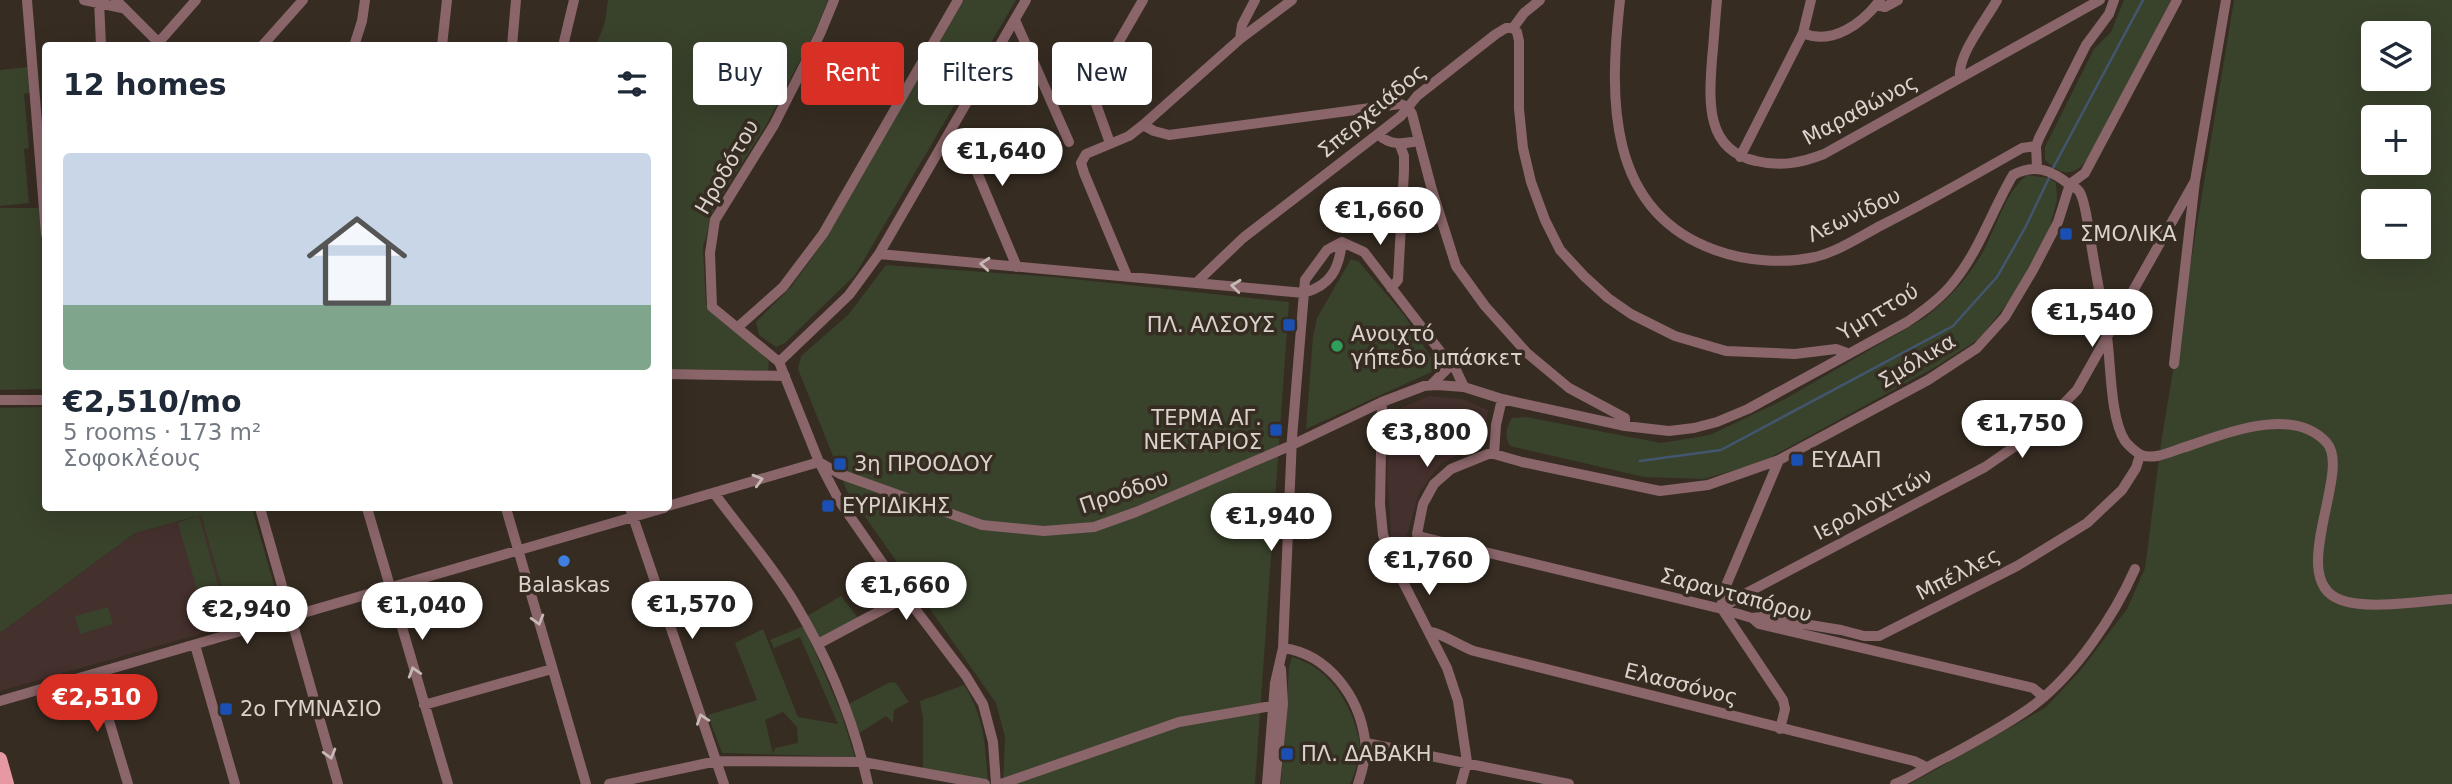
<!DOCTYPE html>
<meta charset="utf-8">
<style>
body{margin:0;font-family:"DejaVu Sans",sans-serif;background:#f2f2f3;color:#1f2937;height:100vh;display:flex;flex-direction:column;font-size:26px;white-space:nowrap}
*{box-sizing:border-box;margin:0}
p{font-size:23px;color:#747a83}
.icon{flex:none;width:38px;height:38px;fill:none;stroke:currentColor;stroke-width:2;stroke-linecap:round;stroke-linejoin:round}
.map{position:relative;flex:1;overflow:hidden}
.drawer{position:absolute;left:42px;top:42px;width:630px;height:469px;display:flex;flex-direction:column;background:#fff;border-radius:7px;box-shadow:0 7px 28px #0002}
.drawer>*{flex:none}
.top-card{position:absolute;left:693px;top:42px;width:665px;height:63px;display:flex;gap:14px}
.buttons{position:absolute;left:2361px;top:21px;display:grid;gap:14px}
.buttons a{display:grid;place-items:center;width:70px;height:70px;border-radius:7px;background:#fff;box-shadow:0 7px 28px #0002;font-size:35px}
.price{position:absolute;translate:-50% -60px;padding:0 16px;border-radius:24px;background:#fff;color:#222;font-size:23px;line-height:46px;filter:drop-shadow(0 2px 4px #0008)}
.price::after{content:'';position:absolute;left:50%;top:42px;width:21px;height:16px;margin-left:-10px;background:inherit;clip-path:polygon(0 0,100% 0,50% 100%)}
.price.active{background:#d93025;color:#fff}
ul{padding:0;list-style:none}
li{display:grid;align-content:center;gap:14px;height:371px;padding:0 21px}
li+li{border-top:2px solid #e0e1e3}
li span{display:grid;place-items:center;height:217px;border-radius:7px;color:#555}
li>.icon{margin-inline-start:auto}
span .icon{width:126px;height:126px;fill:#fffc;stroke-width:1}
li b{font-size:30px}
h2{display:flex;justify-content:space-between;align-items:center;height:84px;padding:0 21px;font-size:30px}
.chip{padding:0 24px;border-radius:7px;background:#fff;box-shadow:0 7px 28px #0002;font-size:24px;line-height:63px}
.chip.active{background:#d93025;color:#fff}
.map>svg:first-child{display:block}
.education{fill:#44302c}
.green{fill:#39422b;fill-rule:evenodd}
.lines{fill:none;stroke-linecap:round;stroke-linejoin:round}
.stream{stroke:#435670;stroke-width:2.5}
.minor{stroke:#8a6569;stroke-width:10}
.major{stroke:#e699a2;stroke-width:14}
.oneway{stroke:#c6b8b4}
.transit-dot{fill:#1a4fb4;stroke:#362c22;stroke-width:2.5}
.leisure-dot{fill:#2e9e5b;stroke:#362c22;stroke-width:2.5}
.shop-dot{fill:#3f7fe0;stroke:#362c22;stroke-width:2.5}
.labels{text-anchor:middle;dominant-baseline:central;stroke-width:7;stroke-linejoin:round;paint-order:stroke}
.street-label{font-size:21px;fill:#dad3cd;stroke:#362c22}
.poi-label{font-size:21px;fill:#dad3cd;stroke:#362c22;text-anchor:start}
</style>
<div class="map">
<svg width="2452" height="784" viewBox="0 0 2452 784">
<rect width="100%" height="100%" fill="#362c22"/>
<path class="education" d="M1429,396L1462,399L1488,410L1484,445L1441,463L1419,493L1405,542L1392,545L1387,476L1389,431L1398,409Z
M201,515L232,625L0,691V633L135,533Z"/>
<path class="green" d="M608,0H828L815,32L765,127L715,207L703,247L706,305L769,361L768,371L669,369L668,46H596L605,22Z
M964,0H1016L855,275L785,343L776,347L759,335L756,322L791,287L822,244Z
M2124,0H2171L2090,156C2075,176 2064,178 2045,160V147L2094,49L2111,32Z
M2234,0H2452V784H1910L2045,708L2080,671L2127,609L2145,568L2161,443ZM2373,33H2418V79H2373ZM2373,117H2418V163H2373ZM2373,201H2418V247H2373Z
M28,67L30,93L24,94L29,148L24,149L29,203L0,206V70Z
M2027,175L2049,178L2056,183L2057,200L2049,230L2011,299L1979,339L1937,366L1760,463L1704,479L1644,477L1510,446C1504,436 1506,428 1512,418L1526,417L1661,443L1710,435L1785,399L1923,319C1948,300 1969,277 1984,250C1997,225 2005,193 2027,175Z
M0,208H40L46,296L45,389L0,390Z
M1351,259L1359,262L1405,316L1438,369L1306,429L1313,336L1317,318Z
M886,265L1054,277L1289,302L1255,784H1003L1005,737L996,703L847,491L798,369L801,356L848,315Z
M45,407L46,508H252L282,613L232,625L201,515L199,516L225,609L204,615L178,523L197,516L135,533L0,633V408Z
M841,596L858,618L820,639L807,616Z
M108,607L113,624L80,634L75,616Z
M804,626L840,710L855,757L722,753L708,715L757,700L735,643L763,629L798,717L838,724L800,637L774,648L770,640ZM783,712L797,727L798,743L775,748L773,754L765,720Z
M1292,657C1326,666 1348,698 1357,731C1358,736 1360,742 1360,747C1359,758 1355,774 1350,784H1281L1289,668Z
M890,682L896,683L909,702L894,710L893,723L886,716L858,734L847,705Z
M964,685C985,718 985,745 988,783L923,770V718L920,701Z"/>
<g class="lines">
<path class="stream" d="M2053,168L2143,0
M1640,461L1721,450L1953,326L1997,277L2025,228L2049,178"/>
<path class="minor" d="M27,0L46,234
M84,0L122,8
M99,0L101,46
M116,0L162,46
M834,0L820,34L774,125L715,220L710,253L712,307L779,362L819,462L840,502L906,597L966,676L983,704L993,742L996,784
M1620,0C1609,97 1606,211 1715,250C1745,261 1783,264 1815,257C1839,251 1861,236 1882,225C1930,201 1976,174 2022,148L2036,146
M1717,0C1715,20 1714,40 1712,59C1709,101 1705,150 1756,161C1780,167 1801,163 1824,154L2100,0
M1876,5L1885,7L1898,0
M1015,20L1069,142
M1513,28L1517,32L1519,41V109L1523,148L1531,182L1545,220L1560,250L1584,276L1608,298L1631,314L1675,336L1726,351L1795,354L1836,349L1847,353
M1803,33C1832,46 1863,23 1880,0
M1240,39L1242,25L1255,0
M159,42L196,0
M262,46L303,0
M354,46L362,21L365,0
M442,46L447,0
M512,46L516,0
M563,46L574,0
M1960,78C1957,55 1986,20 1997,0
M1143,125L1240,39L1292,0
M950,132L968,151L1017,267
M1378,134C1390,146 1403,144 1418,141
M1110,143L1091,90L1143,0
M1740,157L1803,33L1811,0
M2037,167L2036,146L2039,138L2086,45L2109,14L2114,0
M1342,242L1364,252L1446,359L1456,370L1464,387
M879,254L1304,293C1331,285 1339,269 1342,242
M1127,276L1084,173L1081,163L1086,154L1129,136L1143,125L1154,131L1169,135L1400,104L1408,107L1412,114L1432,190L1456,266L1485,306L1527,353L1569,388L1625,418V426
M1197,282L1243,238L1378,134L1401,116L1417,96L1496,34L1506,28H1513L1524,13L1540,0
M1391,288L1398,280L1404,171V156L1400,145
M738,327L783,287L823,234L958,0
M779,362L849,295L879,254L1026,0
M2174,364L2195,181L2226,0
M668,374L785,376
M1431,385L1449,367
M0,400H46
M1382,402L1380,504L1383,535L1399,574L1447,668L1458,701L1467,762L1461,784
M1494,454L1496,425L1502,399
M714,493C741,530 773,566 796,605C829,660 854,722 868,784
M668,506L819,462L840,474L982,525L1044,531L1094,527L1136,512L1292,445L1382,402L1424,386L1437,385L1464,387L1502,399L1625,426L1669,431L1694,428L1717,422L1748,409L1907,322C1923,311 1940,299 1952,284C1979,252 1992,210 2013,175C2035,163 2051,170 2070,185C2073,187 2077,188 2079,191C2085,199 2088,226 2090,237C2095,270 2102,303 2107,337C2111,364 2110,418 2125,441C2128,445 2137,453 2141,455C2154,460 2170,452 2182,448C2223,435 2292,404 2327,443C2352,472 2285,581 2341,600C2368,610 2422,601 2452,599
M260,508L338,784
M367,508L448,784
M506,508L586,784
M630,508L724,784
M1722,609L1739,597L1985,467L2037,431L2077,390L2195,181
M1722,609V595L1779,460
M1722,609L1783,700L1785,709L1780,729
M1752,618L1761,617L1841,630L1864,636H1879L2017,566L2087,523L2122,490L2136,468L2140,455
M1429,632C1438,631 1462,647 1474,651L1914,761L1926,767
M818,644L906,597
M195,645L235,784
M1283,648C1328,654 1359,696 1365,740C1367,753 1362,772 1358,784
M95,674L128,784
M2044,697L2033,688L1759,624L1752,618L1722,609L1422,537L1417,534L1423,504L1434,484L1451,469L1488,454H1494L1522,462L1660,491L1708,485L1779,460L1928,380L1977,348L2005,317L2033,270L2058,222L2070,184L2085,173L2177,0
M0,701L664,508
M424,705L552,669
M1366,743L1569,784
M609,784L717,761L863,762L985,784
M1001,784L1179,722L1283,704
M1267,784L1275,683L1283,648L1292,438L1305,280L1327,250L1342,242
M1275,784L1283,704L1281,669
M1895,784C1913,777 1929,765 1947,757C1976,741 2007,725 2034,705C2076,673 2114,616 2135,569"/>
<path class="major" d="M0,759L7,784"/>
</g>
<defs><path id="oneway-chevron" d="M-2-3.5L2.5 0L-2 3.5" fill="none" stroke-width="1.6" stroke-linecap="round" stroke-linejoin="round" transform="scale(1.75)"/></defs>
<g class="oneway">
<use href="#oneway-chevron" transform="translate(985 264) rotate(-175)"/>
<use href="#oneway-chevron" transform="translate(1236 286) rotate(-174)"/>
<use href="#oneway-chevron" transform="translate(758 480) rotate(-16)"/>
<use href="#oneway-chevron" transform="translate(538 620) rotate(74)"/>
<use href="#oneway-chevron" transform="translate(414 672) rotate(-107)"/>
<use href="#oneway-chevron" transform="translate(702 719) rotate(-109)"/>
<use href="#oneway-chevron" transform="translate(330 754) rotate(74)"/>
</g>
<g class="transit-dot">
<rect x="2059" y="227" width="14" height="14" rx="3.5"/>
<rect x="1282" y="318" width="14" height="14" rx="3.5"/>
<rect x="1269" y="423" width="14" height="14" rx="3.5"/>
<rect x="1790" y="453" width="14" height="14" rx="3.5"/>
<rect x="833" y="457" width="14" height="14" rx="3.5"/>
<rect x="821" y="499" width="14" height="14" rx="3.5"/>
<rect x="219" y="702" width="14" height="14" rx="3.5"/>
<rect x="1280" y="747" width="14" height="14" rx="3.5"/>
</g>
<circle class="leisure-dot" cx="1337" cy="346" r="7"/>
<circle class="shop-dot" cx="564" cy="561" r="7"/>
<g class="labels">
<g class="street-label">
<text transform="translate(1860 110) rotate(-28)">Μαραθώνος</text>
<text transform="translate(1372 111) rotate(-40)">Σπερχειάδος</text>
<text transform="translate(727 167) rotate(-60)">Ηροδότου</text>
<text transform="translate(1854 215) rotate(-25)">Λεωνίδου</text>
<text transform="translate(1878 312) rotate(-31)">Υμηττού</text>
<text transform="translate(1917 361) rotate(-31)">Σμόλικα</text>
<text transform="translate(1124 492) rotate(-19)">Προόδου</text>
<text transform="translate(1873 504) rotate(-28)">Ιερολοχιτών</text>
<text transform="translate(1958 574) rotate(-27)">Μπέλλες</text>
<text transform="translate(1736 595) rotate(15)">Σαρανταπόρου</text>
<text transform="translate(1681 684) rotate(14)">Ελασσόνος</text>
</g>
<g class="poi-label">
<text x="2080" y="234">ΣΜΟΛΙΚΑ</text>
<text x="1275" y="325" text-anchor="end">ΠΛ. ΑΛΣΟΥΣ</text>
<text x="1351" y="334">Ανοιχτό<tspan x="1351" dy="24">γήπεδο μπάσκετ</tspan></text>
<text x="1262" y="418" text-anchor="end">ΤΕΡΜΑ ΑΓ.<tspan x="1262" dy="24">ΝΕΚΤΑΡΙΟΣ</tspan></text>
<text x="1811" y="460">ΕΥΔΑΠ</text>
<text x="854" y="464">3η ΠΡΟΟΔΟΥ</text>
<text x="842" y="506">ΕΥΡΙΔΙΚΗΣ</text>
<text x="564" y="585" text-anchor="middle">Balaskas</text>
<text x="240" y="709">2ο ΓΥΜΝΑΣΙΟ</text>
<text x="1301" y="754">ΠΛ. ΔΑΒΑΚΗ</text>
</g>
</g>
</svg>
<div class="buttons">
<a><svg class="icon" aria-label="layers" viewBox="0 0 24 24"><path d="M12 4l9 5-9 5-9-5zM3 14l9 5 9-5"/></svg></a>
<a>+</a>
<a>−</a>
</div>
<b class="price" style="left:1002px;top:188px">€1,640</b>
<b class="price" style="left:1380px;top:247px">€1,660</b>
<b class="price" style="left:2092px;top:349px">€1,540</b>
<b class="price" style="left:2022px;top:460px">€1,750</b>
<b class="price" style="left:1427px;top:469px">€3,800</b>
<b class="price" style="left:1271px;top:553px">€1,940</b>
<b class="price" style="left:1429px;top:597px">€1,760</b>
<b class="price" style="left:906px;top:622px">€1,660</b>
<b class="price" style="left:692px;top:641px">€1,570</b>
<b class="price" style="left:422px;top:642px">€1,040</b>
<b class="price" style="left:247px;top:646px">€2,940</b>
<b class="price active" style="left:97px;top:734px">€2,510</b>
<div class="top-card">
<a class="chip">Buy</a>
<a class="chip active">Rent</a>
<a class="chip">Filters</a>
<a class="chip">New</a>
</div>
<section class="drawer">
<h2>12 homes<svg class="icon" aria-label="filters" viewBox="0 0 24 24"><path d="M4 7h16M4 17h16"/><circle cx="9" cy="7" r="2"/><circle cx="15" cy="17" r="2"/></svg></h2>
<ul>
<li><span style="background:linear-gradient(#c9d6e8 70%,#7fa58c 0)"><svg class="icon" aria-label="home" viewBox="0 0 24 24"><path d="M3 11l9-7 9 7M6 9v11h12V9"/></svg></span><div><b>€2,510/mo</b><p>5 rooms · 173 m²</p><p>Σοφοκλέους</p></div></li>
</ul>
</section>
</div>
